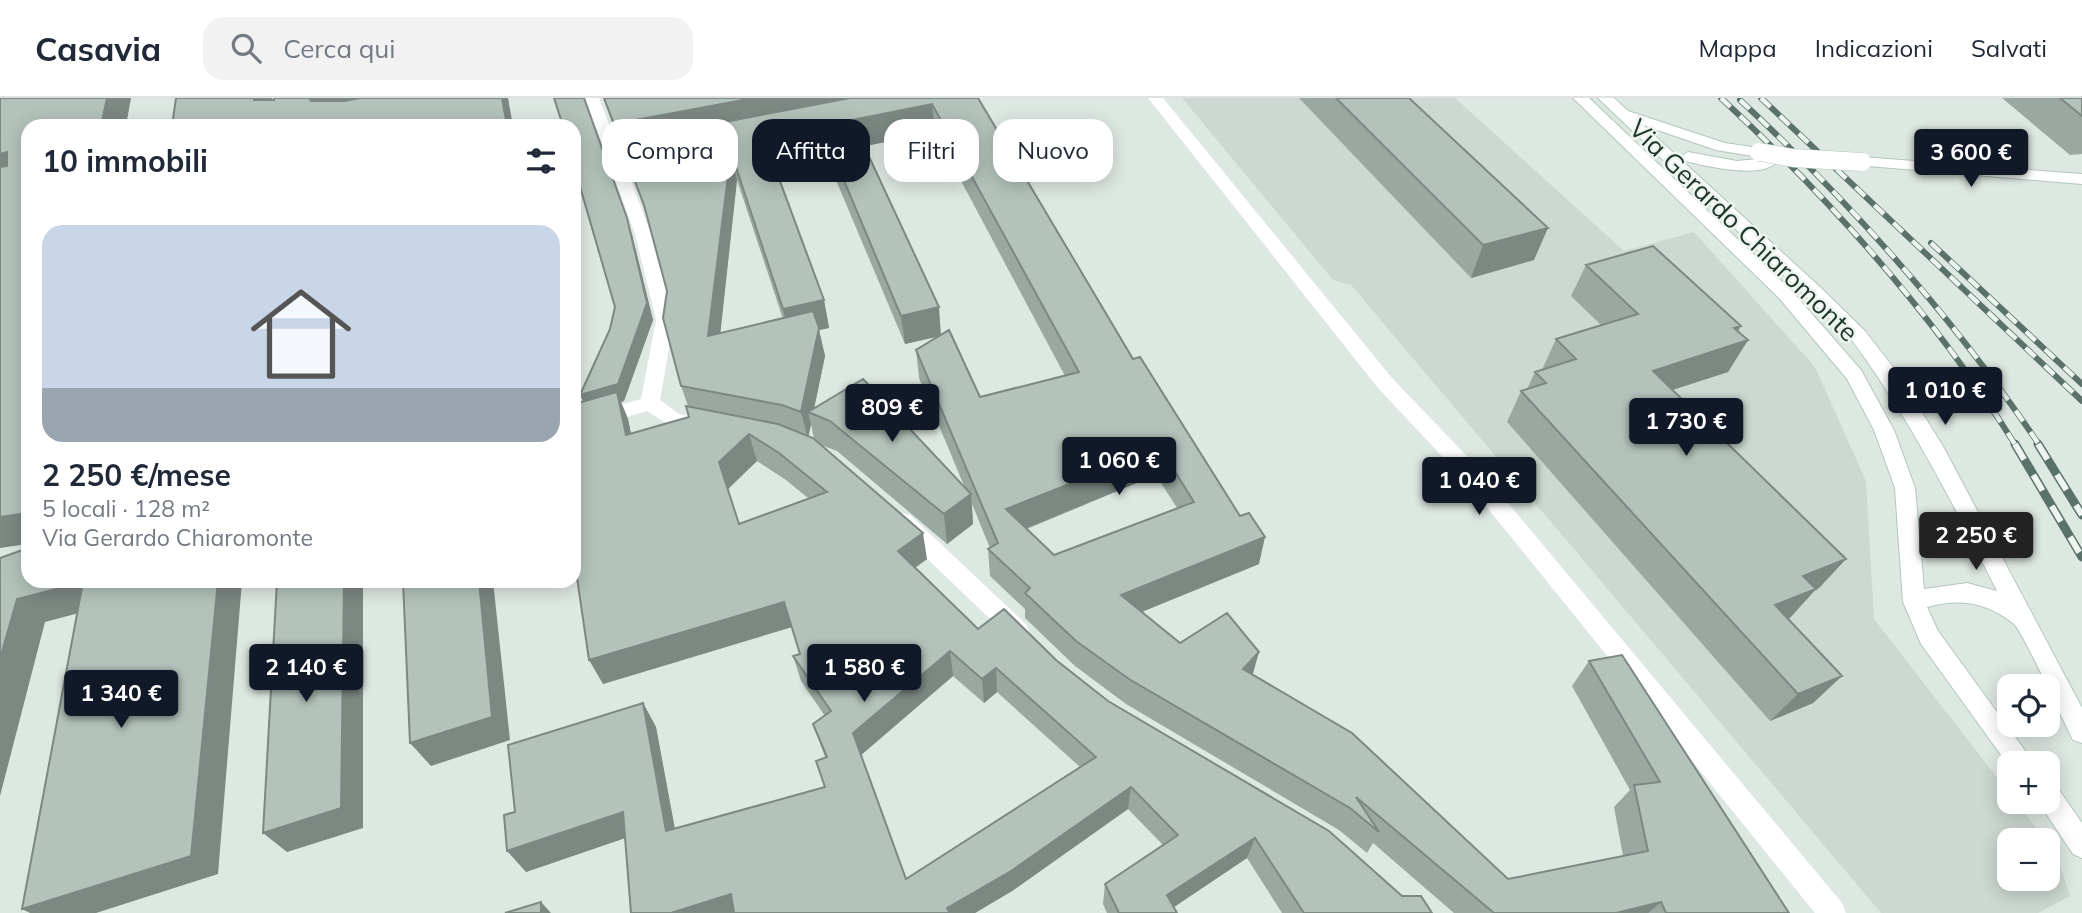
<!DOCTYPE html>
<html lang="it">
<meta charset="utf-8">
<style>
body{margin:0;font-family:Mulish,sans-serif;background:#f2f2f3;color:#1f2937;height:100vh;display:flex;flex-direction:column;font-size:26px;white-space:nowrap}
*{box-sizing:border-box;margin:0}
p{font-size:23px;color:#747a83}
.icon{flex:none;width:38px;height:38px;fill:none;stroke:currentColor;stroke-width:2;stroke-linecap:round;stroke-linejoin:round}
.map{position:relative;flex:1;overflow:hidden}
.panel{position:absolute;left:21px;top:21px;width:560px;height:469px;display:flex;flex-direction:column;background:#fff;border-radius:21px;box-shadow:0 4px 18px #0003}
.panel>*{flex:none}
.top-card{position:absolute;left:602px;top:21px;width:665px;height:63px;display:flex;gap:14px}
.buttons{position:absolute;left:1997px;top:576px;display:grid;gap:14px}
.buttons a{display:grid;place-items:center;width:63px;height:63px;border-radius:14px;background:#fff;box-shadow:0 4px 18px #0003;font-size:35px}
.price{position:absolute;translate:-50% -60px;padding:0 16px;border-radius:7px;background:#111827;color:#fff;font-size:23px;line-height:46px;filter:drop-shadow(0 2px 4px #0008)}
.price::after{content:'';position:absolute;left:50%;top:42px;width:21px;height:16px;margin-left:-10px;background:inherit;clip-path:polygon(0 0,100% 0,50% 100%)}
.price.on{background:#222;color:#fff}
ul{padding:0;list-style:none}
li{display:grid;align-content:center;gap:14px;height:371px;padding:0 21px}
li+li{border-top:2px solid #e0e1e3}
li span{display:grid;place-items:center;height:217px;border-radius:21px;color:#555}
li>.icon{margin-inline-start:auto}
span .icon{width:126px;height:126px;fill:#fffc;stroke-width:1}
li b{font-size:30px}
h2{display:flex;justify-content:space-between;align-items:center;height:84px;padding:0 21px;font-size:30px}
.pill{padding:0 24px;border-radius:21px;background:#fff;box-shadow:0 4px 18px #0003;font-size:24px;line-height:63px}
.pill.on{background:#111827;color:#fff}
header{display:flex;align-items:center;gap:42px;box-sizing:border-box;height:98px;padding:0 35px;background:#fff;border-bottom:2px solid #e0e1e3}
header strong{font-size:33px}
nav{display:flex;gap:38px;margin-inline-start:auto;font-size:24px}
.search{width:490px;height:63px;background:#f2f2f3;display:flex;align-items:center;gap:18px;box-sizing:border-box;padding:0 24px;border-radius:21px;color:#747a83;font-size:26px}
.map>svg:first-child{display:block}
.built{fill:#ccd8d1}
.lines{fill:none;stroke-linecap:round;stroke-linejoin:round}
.secondary-casing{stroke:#b2c7bc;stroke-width:2}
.street{fill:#fff;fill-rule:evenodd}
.secondary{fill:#fff;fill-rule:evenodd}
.rail-far1-casing{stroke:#5a7269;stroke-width:6}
.rail-casing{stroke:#5a7269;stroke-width:9}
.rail-far1{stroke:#eef5f0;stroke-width:4.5;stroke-dasharray:13;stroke-linecap:butt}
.rail{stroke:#eef5f0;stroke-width:6;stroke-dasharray:18;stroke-linecap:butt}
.secondary-bridge-casing{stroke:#b2c7bc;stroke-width:19;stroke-linecap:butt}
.secondary-bridge{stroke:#fff;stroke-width:18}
.wall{fill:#9aa8a1;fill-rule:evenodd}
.shaded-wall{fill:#7d8883}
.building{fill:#b3c3bb;stroke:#7d8883;stroke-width:2;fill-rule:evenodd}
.labels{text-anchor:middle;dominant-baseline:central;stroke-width:5;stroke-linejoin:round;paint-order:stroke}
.street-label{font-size:26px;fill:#21362d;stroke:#eef5f0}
</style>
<header>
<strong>Casavia</strong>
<div class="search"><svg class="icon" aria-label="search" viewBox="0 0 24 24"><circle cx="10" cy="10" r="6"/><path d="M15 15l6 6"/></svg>Cerca qui</div>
<nav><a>Mappa</a><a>Indicazioni</a><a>Salvati</a></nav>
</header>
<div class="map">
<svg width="2082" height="815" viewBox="0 0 2082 815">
<rect width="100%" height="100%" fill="#dee8e2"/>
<path class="built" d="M1182,0H1455L1624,153L1694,134L1815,269L1866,383L1874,521L2009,695V704H2016L2046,742H2009V780H2048V744L2056,756L2070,798L2038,815H1881L1351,187L1333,182Z"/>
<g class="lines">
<g class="secondary-casing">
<path id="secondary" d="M1573,0H1589L1791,192L1861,272L1894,332L1915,390L1924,491L1967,485L1997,493C1953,406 1910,320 1851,241L1598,0H1614L1628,13L1725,45L1765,51V57L1759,59L1716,52L1643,27L1820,189L1865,233L1899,277L1944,350L2082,610V645L2073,642C2064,624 2023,534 2014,526C1986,504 1961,500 1927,509L1938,533L2034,665H2009V668L1921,546L1903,504L1895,390L1874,332L1847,281L1779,200Z
M1688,54L1737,63L1768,60L1776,65C1759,81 1704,68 1682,62L1680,59Z
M1862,59L2082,76V86L1856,67L1854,64Z
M2048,685L2057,689L2082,725V760L2073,756L2039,705L2048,704Z"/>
</g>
<path class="street" d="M585,0H599L623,61L656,56L664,61L656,66L626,70L651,136L674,222L660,302L679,316L712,323L715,328L712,333C690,340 665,325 647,313L574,334V320L641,301L656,222L635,136Z
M1148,0H1163L1392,280L1483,375L1842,805L1846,815H1815L1469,387L1378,290Z
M902,415L910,417L1026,526L1029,533L1026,540L1018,543L1010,540L894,429L891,423L894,417Z"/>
<use href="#secondary" class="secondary"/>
<g class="rail-far1-casing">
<path id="rail-far1" d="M1721,0C1833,104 1935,218 2016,348
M1761,0L2082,303
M1740,2C1853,107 1954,220 2040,348
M1931,145L2082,286"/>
</g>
<g class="rail-casing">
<path id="rail" d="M2015,346L2082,459
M2038,346L2082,417"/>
</g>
<use href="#rail-far1" class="rail-far1"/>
<use href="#rail" class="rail"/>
<g class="secondary-bridge-casing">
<path id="secondary-bridge" d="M1759,54L1793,60L1862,64"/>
</g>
<use href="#secondary-bridge" class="secondary-bridge"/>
</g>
<path class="wall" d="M603,0H978L1133,261L1259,466L1142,514L1180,545L1252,577L1508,781L1623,758L1614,709L1630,692L1572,588L1589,563L1789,815H1454L1373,745L1367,755L1339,732L1126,606L1075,568L1025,520V511L990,478L988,451L990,450L972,406L973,426L947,446L837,353L821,347L927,461L915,470L978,531L1056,562L1108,603L1402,798L1432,815H1282L1247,760L1174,809L1177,815H1107L1103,806L1105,786L1163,747L1128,711L1012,793L975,815L625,740L526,774L515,714L643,605L656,629L675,731L825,689V659L813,626L825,618L801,583L793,558L800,556L792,529L603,586L583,303L610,231L632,137L653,222L624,303L621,304L628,321L631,336L689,319L688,308L681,288L667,193L648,121ZM935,34L1065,278L980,299L941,237L864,48ZM825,56L905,246L938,238L916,252L919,280L965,390L814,310L825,258L819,232L829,230L824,202L774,67ZM737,82L783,221L720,235ZM811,326L814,341L808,338ZM757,363L786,382L808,400L739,426L728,391ZM1156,377L1177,410L1054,457L1027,431ZM953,578L984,605L997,594L1080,669L906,781L861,657Z
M1299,0H1409L1534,162L1471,180Z
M2002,0H2082V56L2070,57Z
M1586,167L1738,233L1748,242L1728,274L1672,292L1846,461L1819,490L1816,491L1788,521L1842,578L1813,605L1770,623L1507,324L1521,293L1527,291L1535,274L1542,272L1556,241L1601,227L1571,198Z"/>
<path class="shaded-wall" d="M107,0H131L126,28H101Z
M254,0H272L270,28L254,2Z
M308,0H441L323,28Z
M502,0H508L513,28H507Z
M754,0H927L620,44L625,58L614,26Z
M932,6L935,34L856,50L852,22Z
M821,28L825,56L770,68L764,40Z
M7,54L28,80L0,87V56Z
M731,54L737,82L717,266L708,238Z
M627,120L632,137L653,222L624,303L621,304L628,321L637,365L588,313L580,297L618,286Z
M1548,130L1534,162L1471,180L1483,147Z
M824,202L829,230L819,232L825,258L813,316L808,314L811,326L808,341L801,314L789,240L783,211Z
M939,209L941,238L905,246L901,218Z
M1741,228L1728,249L1748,242L1728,274L1635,304L1653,273L1734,230Z
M749,336L757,363L728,391L719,364Z
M1160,350L1156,377L1007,438L1006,411Z
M971,396L973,426L947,446L944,416Z
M28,415V446L0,450V419Z
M923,435L927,461L902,479L898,453Z
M1265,439L1259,466L1119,523L1121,497Z
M1846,461L1819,490L1804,496L1816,491L1790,520L1750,536L1803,478Z
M218,483H242L218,776L96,815H30L22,811Z
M344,483H363V730L287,754L263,735Z
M479,483H493L510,642L431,668L410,645Z
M83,484L109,507L45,524L0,698V561L17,501Z
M784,504L792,529L603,586L589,562Z
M950,553L953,578L860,658L853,635Z
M1259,554L1252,579L1243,571Z
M996,570L997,594L984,605L982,581Z
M1842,578L1813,605L1770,623L1798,596Z
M643,605L656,629L679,754L666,733Z
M1131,689L1128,711L1012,793L975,815H948L947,810Z
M623,714L637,736L526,774L507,753Z
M1255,740L1247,760L1165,815L1167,797Z
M731,796L742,815H671Z
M541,804L551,815H541Z
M1661,804L1648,815H1616Z"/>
<path class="building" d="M0,0H107L101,28H28V415L0,419V69L7,68V54L0,56Z
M176,0H254V2H274V0H309L311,3H344L360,0H502L507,28H407V27L400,28H172Z
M554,0H584L627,120L647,205L618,286L580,297L610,231L615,209L574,68V28H563Z
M604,0H754L614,26Z
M850,0H978L1133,261L1140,259L1240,418L1249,415L1265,439L1121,497L1180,545L1227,515L1259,554L1243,571L1352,635L1508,781L1648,753L1634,687L1660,684L1589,563L1622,557L1789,815H1666L1661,804L1616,815H1494L1356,699L1379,734L1350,710L1129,581L1076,543L1025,495L1030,490L988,451L998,445L916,252L949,232L980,299L1079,274L932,6L852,22L939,209L901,218L821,28L764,40L824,202L783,211L731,54L708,238L813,213L819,230L801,314L782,307L681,288L663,220L667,193L644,107L620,44ZM1160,350L1194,404L1054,457L1006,411Z
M1336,0H1409L1548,130L1483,147Z
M2060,0H2082V18Z
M1653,148L1741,228L1734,230L1748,242L1653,273L1846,461L1803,478L1816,491L1775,507L1842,578L1798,596L1521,293L1546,285L1535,274L1576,261L1556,241L1638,216L1586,167Z
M863,281L971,396L944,416L830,323L808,314Z
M617,294L626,337L689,319L686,308L778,326L813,340L923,435L898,453L978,531L1004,511L1056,562L1108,603L1329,733L1402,798H1421L1432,815H1304L1255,740L1167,797L1177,815H1119L1105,786L1178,737L1131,689L1011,773L947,810L950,815H734L731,796L671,815H631L623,714L507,753L504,717L515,714L508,647L643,605L666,733L825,689L816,663L827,659L813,626L831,613L793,558L800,556L784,504L589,562L574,459V306ZM749,336L779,355L827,394L739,426L719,364ZM950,553L982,581L996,570L1096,659L906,781L853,635Z
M28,450V483H218L191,758L22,811L83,484L17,501L0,561V460Z
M277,483H344L341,710L263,735Z
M403,483H479L492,619L410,645Z
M541,804V815H505Z"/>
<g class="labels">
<g class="street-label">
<text transform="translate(1744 132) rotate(44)">Via Gerardo Chiaromonte</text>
</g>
</g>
</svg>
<div class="buttons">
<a><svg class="icon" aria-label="locate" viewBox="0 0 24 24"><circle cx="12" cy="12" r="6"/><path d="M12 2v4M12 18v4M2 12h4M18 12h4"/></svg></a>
<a>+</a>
<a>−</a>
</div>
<b class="price" style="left:1971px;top:91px">3 600 €</b>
<b class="price" style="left:1945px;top:329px">1 010 €</b>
<b class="price" style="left:892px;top:346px">809 €</b>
<b class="price" style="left:1686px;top:360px">1 730 €</b>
<b class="price" style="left:1119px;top:399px">1 060 €</b>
<b class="price" style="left:1479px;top:419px">1 040 €</b>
<b class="price on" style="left:1976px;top:474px">2 250 €</b>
<b class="price" style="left:306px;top:606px">2 140 €</b>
<b class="price" style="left:864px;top:606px">1 580 €</b>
<b class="price" style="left:121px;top:632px">1 340 €</b>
<div class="top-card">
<a class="pill">Compra</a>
<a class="pill on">Affitta</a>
<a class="pill">Filtri</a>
<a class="pill">Nuovo</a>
</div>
<section class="panel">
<h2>10 immobili<svg class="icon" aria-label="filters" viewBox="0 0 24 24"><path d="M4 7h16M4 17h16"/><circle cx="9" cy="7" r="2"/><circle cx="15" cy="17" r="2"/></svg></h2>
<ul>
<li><span style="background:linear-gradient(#c9d6e8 75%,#9aa5b1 0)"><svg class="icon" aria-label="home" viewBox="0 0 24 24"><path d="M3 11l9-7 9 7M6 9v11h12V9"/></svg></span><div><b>2 250 €/mese</b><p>5 locali · 128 m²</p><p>Via Gerardo Chiaromonte</p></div></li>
</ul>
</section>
</div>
